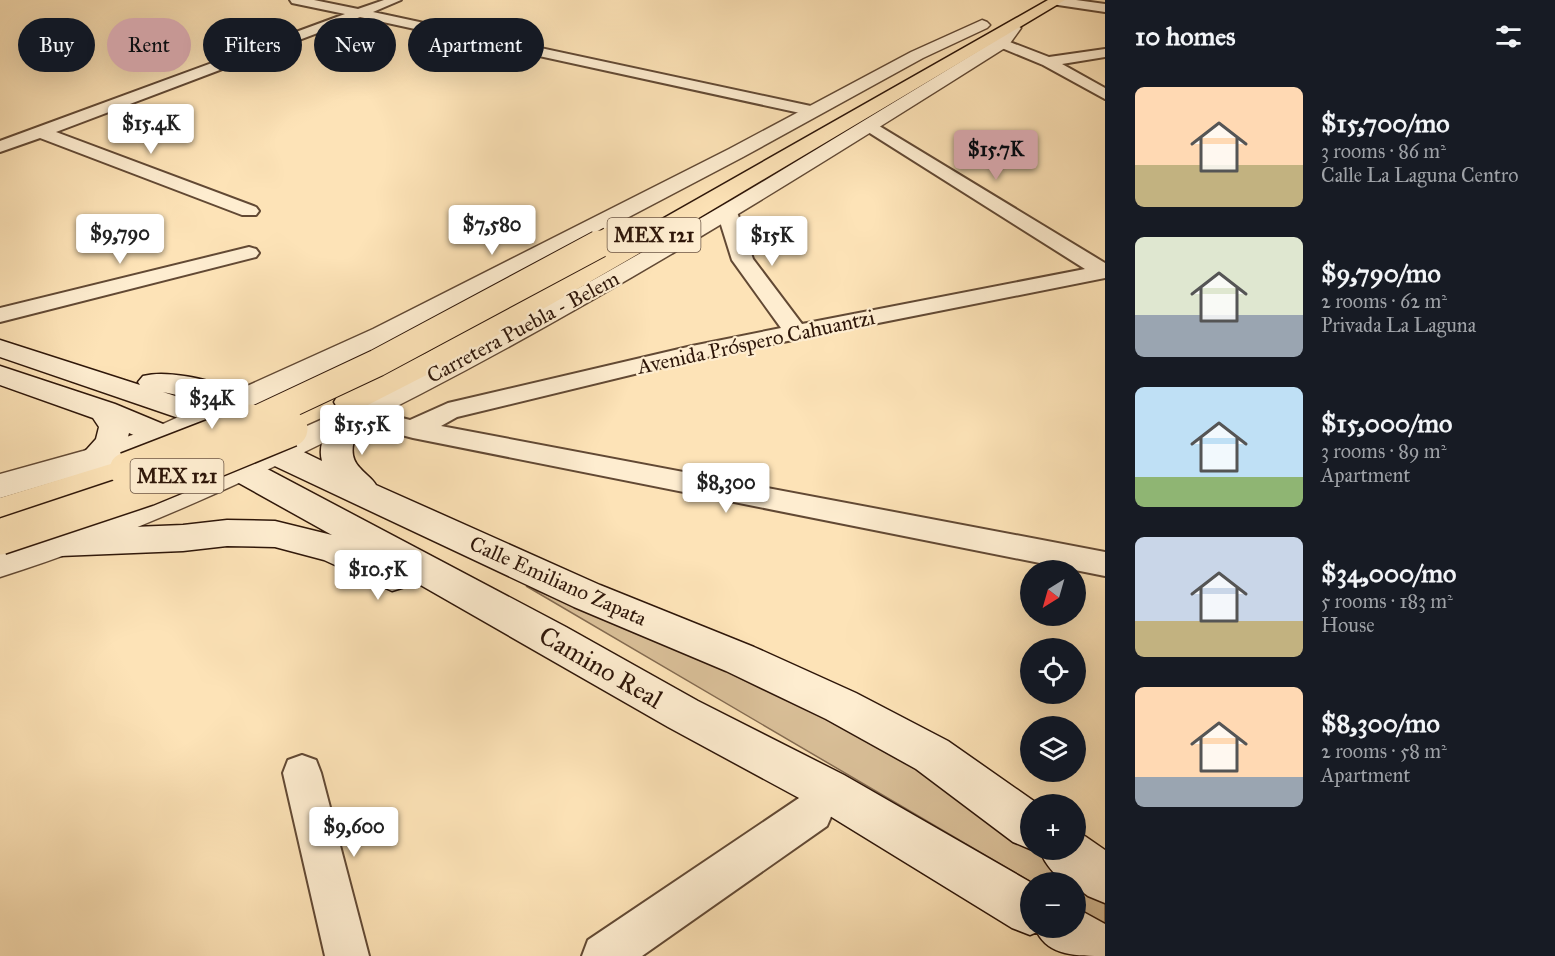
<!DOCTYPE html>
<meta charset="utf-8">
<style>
body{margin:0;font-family:"IM FELL Great Primer",serif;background:#242831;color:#f1f3f6;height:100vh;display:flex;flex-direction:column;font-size:22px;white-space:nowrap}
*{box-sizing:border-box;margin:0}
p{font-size:20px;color:#9ea1a6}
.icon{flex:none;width:33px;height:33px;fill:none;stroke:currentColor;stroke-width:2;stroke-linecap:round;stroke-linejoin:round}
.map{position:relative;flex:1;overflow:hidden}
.details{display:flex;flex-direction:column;background:#171b24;width:450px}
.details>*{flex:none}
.top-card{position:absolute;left:18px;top:18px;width:570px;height:54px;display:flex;gap:12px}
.needle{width:39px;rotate:217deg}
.controls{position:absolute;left:1020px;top:560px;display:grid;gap:12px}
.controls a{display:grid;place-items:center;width:66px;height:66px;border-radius:50%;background:#171b24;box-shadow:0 6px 24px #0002;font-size:30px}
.price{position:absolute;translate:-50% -51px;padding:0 14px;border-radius:6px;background:#fff;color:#222;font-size:20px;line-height:39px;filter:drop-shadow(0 2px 3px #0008)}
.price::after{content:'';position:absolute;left:50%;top:36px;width:18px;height:14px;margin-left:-9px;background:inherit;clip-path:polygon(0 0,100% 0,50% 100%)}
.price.selected{background:#c59692;color:#111}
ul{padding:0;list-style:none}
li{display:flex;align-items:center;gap:18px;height:150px;padding:0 30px}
li span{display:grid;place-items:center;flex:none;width:168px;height:120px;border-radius:9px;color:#555}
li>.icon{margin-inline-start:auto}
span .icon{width:72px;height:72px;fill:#fffc;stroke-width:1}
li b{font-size:26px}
h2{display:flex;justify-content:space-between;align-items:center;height:72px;padding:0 30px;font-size:26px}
.pill{padding:0 21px;border-radius:27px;background:#171b24;box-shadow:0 6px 24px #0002;font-size:21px;line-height:54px}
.pill.selected{background:#c59692;color:#111}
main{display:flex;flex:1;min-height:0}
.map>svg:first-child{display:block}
.green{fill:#dac099;stroke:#846b51;stroke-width:1.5}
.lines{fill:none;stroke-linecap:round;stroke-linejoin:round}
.minor-casing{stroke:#624934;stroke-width:4}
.tertiary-casing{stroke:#624934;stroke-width:3}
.secondary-casing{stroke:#2e1609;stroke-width:3}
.primary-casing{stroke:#2e1609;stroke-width:3}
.minor{fill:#feedd0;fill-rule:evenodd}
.tertiary{fill:#feedd0;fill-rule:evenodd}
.secondary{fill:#feedd0;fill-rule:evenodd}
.primary{fill:#fde3b7;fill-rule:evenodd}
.primary-bridge-far2-casing{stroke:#2e1609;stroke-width:23;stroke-linecap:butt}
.primary-bridge-far1-casing{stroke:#2e1609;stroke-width:29;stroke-linecap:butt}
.primary-bridge-casing{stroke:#2e1609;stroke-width:38;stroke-linecap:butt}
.primary-bridge-far2{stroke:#fde3b7;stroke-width:21}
.primary-bridge-far1{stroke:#fde3b7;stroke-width:27}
.primary-bridge{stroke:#fde3b7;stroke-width:35}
.labels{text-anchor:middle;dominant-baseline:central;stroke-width:4.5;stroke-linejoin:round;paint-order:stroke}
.shield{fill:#feedd0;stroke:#6c5645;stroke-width:1.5}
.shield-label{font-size:20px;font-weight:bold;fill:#2e1609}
.street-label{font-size:21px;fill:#2e1609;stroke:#feedd0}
.near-street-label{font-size:26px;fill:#2e1609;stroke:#feedd0}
</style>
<main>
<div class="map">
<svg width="1105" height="956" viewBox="0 0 1105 956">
<rect width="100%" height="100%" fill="#fde3b7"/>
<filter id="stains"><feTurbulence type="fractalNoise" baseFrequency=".00333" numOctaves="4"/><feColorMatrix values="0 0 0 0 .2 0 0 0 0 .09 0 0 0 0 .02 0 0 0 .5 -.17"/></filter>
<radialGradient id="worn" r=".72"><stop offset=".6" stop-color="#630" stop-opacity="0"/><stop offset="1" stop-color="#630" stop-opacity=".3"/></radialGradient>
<path class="green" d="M526,586L819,710L907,760L1105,902V926L1076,908V882H1031Z"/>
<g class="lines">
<g class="minor-casing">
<path id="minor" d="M290,0H314L358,9L384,0H401L373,12L820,108L822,111L814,116L360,17L56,132L256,207L259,211L256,215H242L40,138L0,152V141L345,14L292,3Z
M1053,0H1076L1105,4V12L1058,5L1054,4Z
M1002,39L1049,57L1105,49V57L1062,64L1105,88V99L1043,65L997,46L995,43L997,40Z
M871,121L1105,263V278L692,360L457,417L441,426L1105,552V576L413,438L348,421L344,415L348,409L357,407L410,420L448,403L692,346L781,328L732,260L717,212L720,208H734L737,212L753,259L802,324L1085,269L865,130L863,126L865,122Z
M249,247L256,249L259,253L256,257L0,322V308Z
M302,755L316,760L321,773L369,956H325L283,773L288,760Z
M813,793L827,798L833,812L827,826L642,956H582L588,940L799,798Z"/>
</g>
<g class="tertiary-casing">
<path id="tertiary" d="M982,20L987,22L990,25L987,28L923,58L743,157L393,341L176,442L105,467L0,498V474L83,451L154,428L373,329L729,149L911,52Z
M1013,23L1021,28L1008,46C788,185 567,324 333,438C226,491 114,541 0,577V549C129,502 256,452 380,392C593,288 795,163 996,40L1008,25Z"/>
</g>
<g class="secondary-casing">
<path id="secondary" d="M0,340L140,385L138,382L143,376C173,368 222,385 253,393L257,400L253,407L242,409L163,392L218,410L322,461C317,443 329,426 338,412L349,409L360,412L364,419C356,434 345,453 360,468C365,474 372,478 376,485L600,585L754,647L856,693L948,741L1038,804H1030V849L1013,842L916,769L826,719L726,671L574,607L264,461L196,424L0,357Z
M0,366L115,404L252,461L566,627L698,701L844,775L1030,882V927H1076V908L1105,924V956C1077,956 1049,956 1037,932L1030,935L1012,928L812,805L668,727L410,579L405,587L392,591L324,560L275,547L227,546L183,551L60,556L47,552L42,543L47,534L60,530L183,525L227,520L275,521L332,535L228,477L129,433C124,455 105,473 83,467L78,459L96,439L99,427L93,418L0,385Z
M1076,830L1105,850V903L1088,896L1076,887V882C1057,882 1045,864 1039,849H1076Z"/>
</g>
<g class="primary-casing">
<path id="primary" d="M1048,0H1065L638,254L446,365L360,409L349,411L338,409L334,402L338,395L426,353Z
M127,459L139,462L143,470L139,478L0,523V498Z"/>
</g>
<use href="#minor" class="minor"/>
<use href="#tertiary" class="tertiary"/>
<use href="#secondary" class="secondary"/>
<use href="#primary" class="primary"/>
<g class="primary-bridge-far2-casing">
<path id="primary-bridge-far2" d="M596,245L609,238"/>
</g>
<g class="primary-bridge-far1-casing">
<path id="primary-bridge-far1" d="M247,424L377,363L599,244"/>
</g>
<g class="primary-bridge-casing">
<path id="primary-bridge" d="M127,470L251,422
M0,537L147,488L290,429"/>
</g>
<use href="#primary-bridge-far2" class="primary-bridge-far2"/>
<use href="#primary-bridge-far1" class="primary-bridge-far1"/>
<use href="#primary-bridge" class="primary-bridge"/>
</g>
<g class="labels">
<g class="shield">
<rect x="607.5" y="218" width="93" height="34" rx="4.5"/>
<rect x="130.5" y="459" width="93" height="34" rx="4.5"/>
</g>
<g class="shield-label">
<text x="654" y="235">MEX 121</text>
<text x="177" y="476">MEX 121</text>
</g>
<g class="street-label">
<text transform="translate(523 327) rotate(-28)">Carretera Puebla - Belem</text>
<text transform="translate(756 342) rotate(-12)">Avenida Próspero Cahuantzi</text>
<text transform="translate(558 581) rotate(24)">Calle Emiliano Zapata</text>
</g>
<g class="near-street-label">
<text transform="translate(601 667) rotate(30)">Camino Real</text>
</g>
</g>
<rect width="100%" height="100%" filter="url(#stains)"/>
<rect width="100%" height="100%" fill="url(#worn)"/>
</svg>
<div class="controls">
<a><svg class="needle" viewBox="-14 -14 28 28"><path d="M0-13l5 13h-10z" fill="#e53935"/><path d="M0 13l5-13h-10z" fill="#9ea1a6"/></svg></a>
<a><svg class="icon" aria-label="locate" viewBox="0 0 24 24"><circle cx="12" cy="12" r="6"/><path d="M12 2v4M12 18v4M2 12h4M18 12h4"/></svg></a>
<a><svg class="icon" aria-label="layers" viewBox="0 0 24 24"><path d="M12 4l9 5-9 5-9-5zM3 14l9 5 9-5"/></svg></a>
<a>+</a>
<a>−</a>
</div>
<b class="price" style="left:151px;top:155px">$15.4K</b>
<b class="price selected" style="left:996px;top:181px">$15.7K</b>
<b class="price" style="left:492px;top:256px">$7,580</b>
<b class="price" style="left:120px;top:265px">$9,790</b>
<b class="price" style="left:772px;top:267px">$15K</b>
<b class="price" style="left:212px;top:430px">$34K</b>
<b class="price" style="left:362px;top:456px">$15.5K</b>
<b class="price" style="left:726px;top:514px">$8,300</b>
<b class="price" style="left:378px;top:601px">$10.5K</b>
<b class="price" style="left:354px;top:858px">$9,600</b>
<div class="top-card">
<a class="pill">Buy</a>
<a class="pill selected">Rent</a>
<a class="pill">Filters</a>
<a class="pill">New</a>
<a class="pill">Apartment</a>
</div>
</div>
<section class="details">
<h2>10 homes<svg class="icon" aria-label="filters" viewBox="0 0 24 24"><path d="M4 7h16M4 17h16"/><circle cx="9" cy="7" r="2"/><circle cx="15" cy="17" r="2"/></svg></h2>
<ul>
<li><span style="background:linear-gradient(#ffd9b3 65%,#c2b280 0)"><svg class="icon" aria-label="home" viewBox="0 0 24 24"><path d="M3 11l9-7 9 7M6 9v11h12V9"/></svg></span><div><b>$15,700/mo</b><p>3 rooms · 86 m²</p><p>Calle La Laguna Centro</p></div></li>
<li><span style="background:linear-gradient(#dfe7d0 65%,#9aa5b1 0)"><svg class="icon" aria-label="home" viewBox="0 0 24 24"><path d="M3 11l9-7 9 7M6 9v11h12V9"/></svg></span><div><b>$9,790/mo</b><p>2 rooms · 62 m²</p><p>Privada La Laguna</p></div></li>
<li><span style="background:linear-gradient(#bfe0f5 75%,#8fb573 0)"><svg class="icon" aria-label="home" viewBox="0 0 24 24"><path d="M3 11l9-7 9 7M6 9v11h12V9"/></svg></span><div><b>$15,000/mo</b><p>3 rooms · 89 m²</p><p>Apartment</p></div></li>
<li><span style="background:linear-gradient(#c9d6e8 70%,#c2b280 0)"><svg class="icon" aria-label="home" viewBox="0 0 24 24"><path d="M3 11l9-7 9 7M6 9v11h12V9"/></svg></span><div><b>$34,000/mo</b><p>5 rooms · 183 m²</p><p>House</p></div></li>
<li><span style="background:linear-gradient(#ffd9b3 75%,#9aa5b1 0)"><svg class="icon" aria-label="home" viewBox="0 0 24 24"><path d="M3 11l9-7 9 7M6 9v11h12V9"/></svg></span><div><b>$8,300/mo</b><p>2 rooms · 58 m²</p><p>Apartment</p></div></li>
</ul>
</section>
</main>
